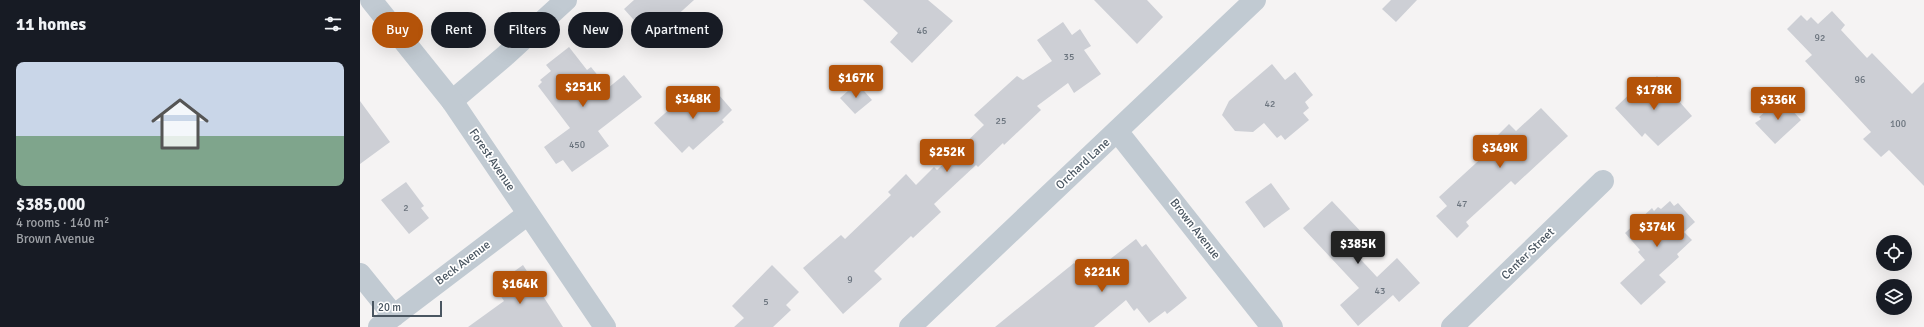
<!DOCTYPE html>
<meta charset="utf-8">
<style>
body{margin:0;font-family:Signika,sans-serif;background:#242831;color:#f1f3f6;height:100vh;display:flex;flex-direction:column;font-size:15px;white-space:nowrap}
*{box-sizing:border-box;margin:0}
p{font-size:13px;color:#9ea1a6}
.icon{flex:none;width:22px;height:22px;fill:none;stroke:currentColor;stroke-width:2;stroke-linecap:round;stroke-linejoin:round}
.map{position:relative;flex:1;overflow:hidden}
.details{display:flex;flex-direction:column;background:#171b24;width:360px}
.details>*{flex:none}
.hud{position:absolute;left:12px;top:12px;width:380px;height:36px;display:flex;gap:8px}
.fabs{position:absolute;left:1516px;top:235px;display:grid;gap:8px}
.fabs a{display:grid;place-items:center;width:36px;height:36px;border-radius:50%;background:#171b24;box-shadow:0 4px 16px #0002;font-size:20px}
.scale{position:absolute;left:12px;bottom:10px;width:70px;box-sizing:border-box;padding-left:4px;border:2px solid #4a5661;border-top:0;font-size:11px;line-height:14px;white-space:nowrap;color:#4a5661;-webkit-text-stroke:3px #fff;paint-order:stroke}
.price{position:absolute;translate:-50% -34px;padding:0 9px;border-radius:4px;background:#b45309;color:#fff;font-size:13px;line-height:26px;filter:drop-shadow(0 1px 2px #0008)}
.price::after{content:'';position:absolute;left:50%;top:24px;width:12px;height:9px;margin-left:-6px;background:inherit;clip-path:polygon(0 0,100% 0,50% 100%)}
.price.current{background:#222;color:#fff}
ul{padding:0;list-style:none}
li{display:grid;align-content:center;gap:8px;height:212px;padding:0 16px}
li span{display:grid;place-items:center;height:124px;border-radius:8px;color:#555}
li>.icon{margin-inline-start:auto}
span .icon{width:72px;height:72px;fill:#fffc;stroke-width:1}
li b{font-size:17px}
h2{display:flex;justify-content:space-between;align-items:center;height:48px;padding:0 16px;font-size:17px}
.tag{padding:0 14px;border-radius:18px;background:#171b24;box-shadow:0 4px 16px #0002;font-size:14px;line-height:36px}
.tag.current{background:#b45309;color:#fff}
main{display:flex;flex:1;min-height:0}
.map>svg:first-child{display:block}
.building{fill:#cdcfd5}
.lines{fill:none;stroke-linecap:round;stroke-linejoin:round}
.minor{stroke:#c1cad2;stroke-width:22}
.tertiary{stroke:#c1cad2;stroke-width:22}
.labels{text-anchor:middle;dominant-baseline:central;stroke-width:3.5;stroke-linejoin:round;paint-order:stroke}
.number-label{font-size:10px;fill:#6b747e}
.street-label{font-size:12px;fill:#4a5661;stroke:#fff}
</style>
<main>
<section class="details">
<h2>11 homes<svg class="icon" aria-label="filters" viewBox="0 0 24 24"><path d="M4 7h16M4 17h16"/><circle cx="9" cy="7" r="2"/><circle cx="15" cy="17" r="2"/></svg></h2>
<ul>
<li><span style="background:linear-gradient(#c9d6e8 60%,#7fa58c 0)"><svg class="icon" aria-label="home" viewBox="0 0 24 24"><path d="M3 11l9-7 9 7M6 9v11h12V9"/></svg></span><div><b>$385,000</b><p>4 rooms · 140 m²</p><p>Brown Avenue</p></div></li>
</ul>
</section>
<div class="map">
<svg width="1564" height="327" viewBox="0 0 1564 327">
<rect width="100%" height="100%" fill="#f5f3f3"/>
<path class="building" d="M274,0H334L291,39L264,9Z
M503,0H568L593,21L552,63L530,42L538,33Z
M734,0H787L803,17L777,44Z
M1031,0H1057L1036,22L1022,9Z
M1472,11L1485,25L1481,30L1507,58L1512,53L1552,94L1564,82V186L1529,150L1521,157L1503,139L1511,132L1445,61L1452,55L1427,29L1441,15L1447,21L1451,17L1458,24Z
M703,22L712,35L720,29L731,46L724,50L741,74L714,93L708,83L677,106L681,110L644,145L643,143L618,167L616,165L574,204L581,212L553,238L551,236L514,271L522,279L483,314L443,268L481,235L485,239L531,195L528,192L546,174L556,185L574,167L577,170L624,125L614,115L657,76L663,80L692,61L677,40Z
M209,47L227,70L231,67L248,88L264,75L282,97L238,131L249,146L212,172L203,160L196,164L184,147L210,128L178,86L182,82L180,80L191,71L186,65Z
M912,64L925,80L935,72L953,95L945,102L949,108L943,113L949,120L925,140L921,135L917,138L904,123L893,132L875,131L862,115L869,101Z
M1297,76L1332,116L1298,146L1285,133L1282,137L1255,108L1284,80L1288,85Z
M497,83L512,100L495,114L480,98Z
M333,88L348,105L359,95L372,110L362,120L364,122L333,150L329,146L322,153L294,123Z
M1421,98L1441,120L1415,144L1395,123L1401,119L1399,117Z
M0,101L30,142L0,164Z
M1181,108L1208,136L1155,185L1151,181L1106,222L1109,226L1097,238L1076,216L1087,206L1079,197L1140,141L1136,137L1149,124L1156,131Z
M46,182L64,206L61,208L69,218L49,234L21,200Z
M911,183L930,209L904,228L885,202Z
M972,201L1005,236L991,249L1017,277L1037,258L1060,283L1039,302L1033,295L998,326L980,305L999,288L943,228Z
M1310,201L1314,206L1318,203L1335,222L1324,232L1332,240L1317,254L1319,257L1299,275L1306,282L1281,305L1260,283L1285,260L1278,252L1280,250L1265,233L1292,208L1294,211L1298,207L1301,209Z
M776,239L782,247L786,244L827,298L807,314L805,311L789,323L777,308L774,311L766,300L734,327H635L714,263L726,278Z
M163,265L203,327H108L144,301L134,286Z
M412,265L439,292L426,305L431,310L413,327H374L384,318L372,306Z"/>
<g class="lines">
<path class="minor" d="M92,101L146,55L206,0
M757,131L912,327
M0,274L34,316
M19,327L168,214
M550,327L895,0
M1092,327L1243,181"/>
<path class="tertiary" d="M11,0L92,101L245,327"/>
</g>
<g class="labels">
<g class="number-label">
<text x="562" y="31">46</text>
<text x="1460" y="38">92</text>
<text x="709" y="57">35</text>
<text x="1500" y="80">96</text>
<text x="910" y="104">42</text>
<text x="641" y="121">25</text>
<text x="1538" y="124">100</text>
<text x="217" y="145">450</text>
<text x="1102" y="204">47</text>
<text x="46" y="208">2</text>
<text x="490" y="280">9</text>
<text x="1020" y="291">43</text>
<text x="406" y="302">5</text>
</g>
<g class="street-label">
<text transform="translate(132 160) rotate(56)">Forest Avenue</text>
<text transform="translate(723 164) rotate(-43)">Orchard Lane</text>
<text transform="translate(835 229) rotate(52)">Brown Avenue</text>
<text transform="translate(1168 254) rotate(-44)">Center Street</text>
<text transform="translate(103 263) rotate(-37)">Beck Avenue</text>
</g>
</g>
</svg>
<div class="fabs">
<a><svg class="icon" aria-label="locate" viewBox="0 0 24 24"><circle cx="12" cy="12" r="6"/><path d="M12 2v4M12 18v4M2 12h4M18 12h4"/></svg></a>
<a><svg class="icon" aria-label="layers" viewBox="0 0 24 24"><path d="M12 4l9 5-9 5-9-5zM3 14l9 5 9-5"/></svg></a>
</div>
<div class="scale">20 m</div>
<b class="price" style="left:496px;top:99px">$167K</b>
<b class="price" style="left:223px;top:108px">$251K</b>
<b class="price" style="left:1294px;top:111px">$178K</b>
<b class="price" style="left:333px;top:120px">$348K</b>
<b class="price" style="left:1418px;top:121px">$336K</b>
<b class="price" style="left:1140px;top:169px">$349K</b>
<b class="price" style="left:587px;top:173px">$252K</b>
<b class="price" style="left:1297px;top:248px">$374K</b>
<b class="price current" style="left:998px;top:265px">$385K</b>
<b class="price" style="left:742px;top:293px">$221K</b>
<b class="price" style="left:160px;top:305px">$164K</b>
<div class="hud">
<a class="tag current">Buy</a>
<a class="tag">Rent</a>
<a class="tag">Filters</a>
<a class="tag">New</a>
<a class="tag">Apartment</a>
</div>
</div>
</main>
